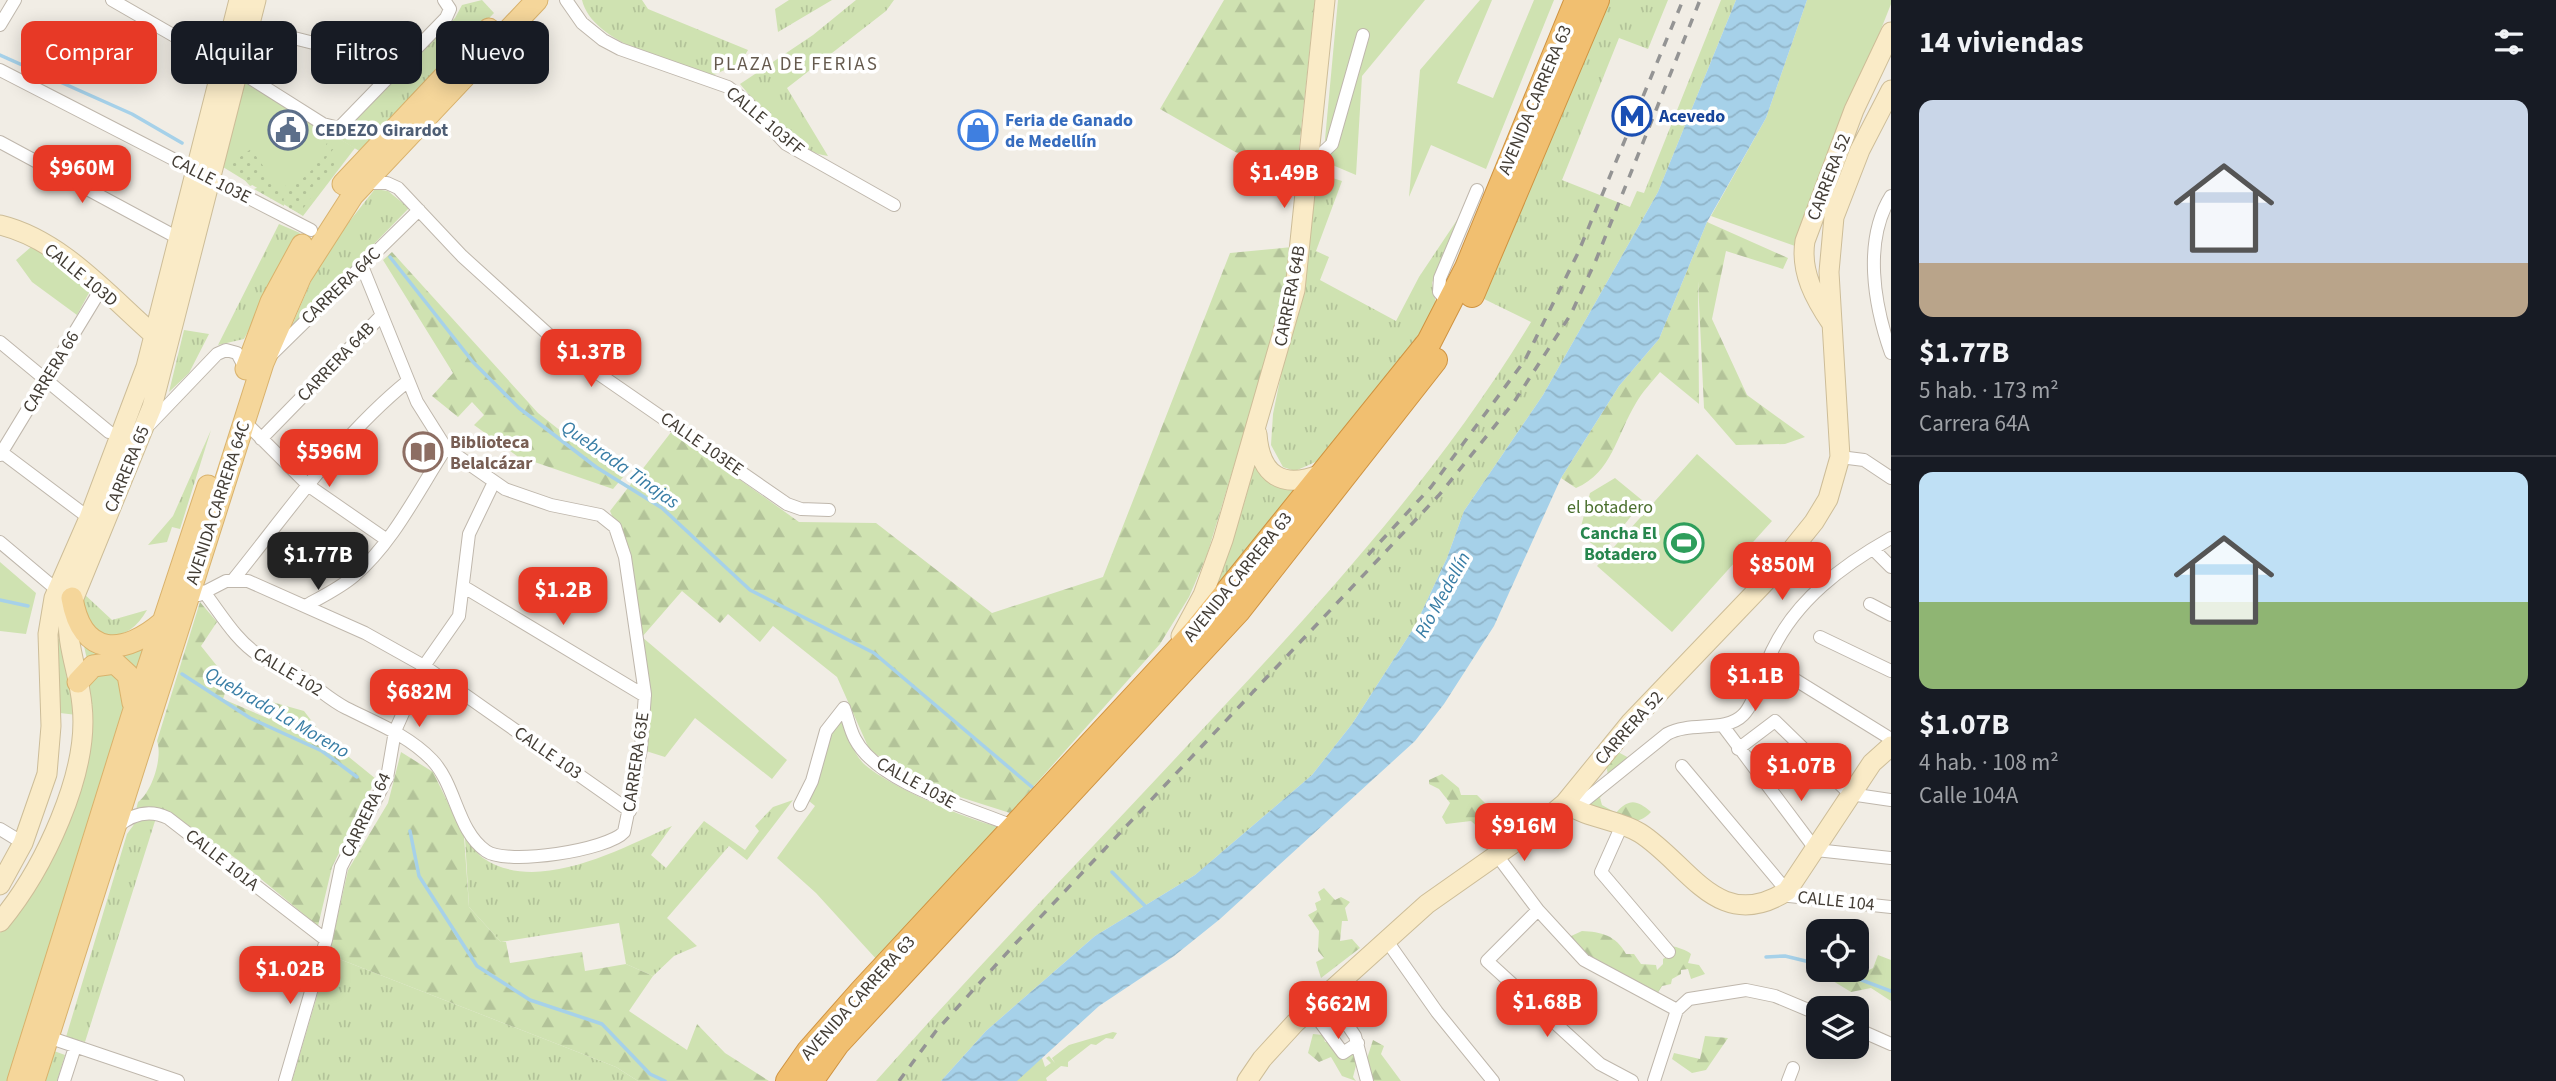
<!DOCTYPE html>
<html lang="es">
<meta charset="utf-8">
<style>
body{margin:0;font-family:"Source Sans 3",sans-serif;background:#20242c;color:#f1f3f6;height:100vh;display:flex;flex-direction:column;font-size:26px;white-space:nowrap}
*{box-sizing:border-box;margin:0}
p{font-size:23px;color:#9ea1a6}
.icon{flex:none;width:38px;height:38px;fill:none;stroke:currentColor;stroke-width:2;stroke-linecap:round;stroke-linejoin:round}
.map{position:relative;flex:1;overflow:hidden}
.panel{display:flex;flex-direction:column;background:#171b24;width:665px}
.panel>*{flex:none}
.hud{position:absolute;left:21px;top:21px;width:665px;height:63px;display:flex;gap:14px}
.buttons{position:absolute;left:1806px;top:919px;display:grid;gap:14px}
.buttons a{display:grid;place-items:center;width:63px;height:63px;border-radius:14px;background:#171b24;box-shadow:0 4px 18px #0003;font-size:35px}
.price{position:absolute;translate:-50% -60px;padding:0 16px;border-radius:14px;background:#e73926;color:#fff;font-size:23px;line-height:46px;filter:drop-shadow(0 2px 4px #0008)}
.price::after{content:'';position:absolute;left:50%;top:42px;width:21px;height:16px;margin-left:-10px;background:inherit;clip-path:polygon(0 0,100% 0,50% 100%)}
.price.active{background:#222;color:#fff}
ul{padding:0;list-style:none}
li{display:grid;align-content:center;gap:14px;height:371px;padding:0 28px}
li+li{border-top:2px solid #363941}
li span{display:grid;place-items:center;height:217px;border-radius:14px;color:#555}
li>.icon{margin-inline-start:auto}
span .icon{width:126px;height:126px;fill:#fffc;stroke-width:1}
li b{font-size:30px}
h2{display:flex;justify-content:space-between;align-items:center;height:84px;padding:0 28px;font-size:30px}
.tag{padding:0 24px;border-radius:14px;background:#171b24;box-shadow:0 4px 18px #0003;font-size:24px;line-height:63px}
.tag.active{background:#e73926;color:#fff}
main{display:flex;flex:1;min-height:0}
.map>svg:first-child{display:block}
.grass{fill:url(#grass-tufts)}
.forest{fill:url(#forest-firs)}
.park{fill:#cfe2b1}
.garden{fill:url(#garden-dots)}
.water{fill:url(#water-waves)}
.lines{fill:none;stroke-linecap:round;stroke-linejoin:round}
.stream{stroke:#a6d1e9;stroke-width:3.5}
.street-casing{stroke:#bfb7ac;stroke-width:14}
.secondary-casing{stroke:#cdbd98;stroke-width:21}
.primary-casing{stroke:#d9b26c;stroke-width:23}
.highway-casing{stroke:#cf9341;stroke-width:26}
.street{stroke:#fff;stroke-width:12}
.secondary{stroke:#faebc7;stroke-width:19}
.primary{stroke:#f5d69a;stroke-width:21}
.highway{stroke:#f1bf70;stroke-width:24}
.rail{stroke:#949494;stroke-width:3.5;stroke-dasharray:9 9;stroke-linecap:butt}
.labels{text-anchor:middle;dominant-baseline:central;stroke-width:7;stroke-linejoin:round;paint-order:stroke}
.street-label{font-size:18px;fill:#433d35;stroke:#fff}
.transit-label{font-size:18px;font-weight:bold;fill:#164399;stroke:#fff;text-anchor:start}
.shop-label{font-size:18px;font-weight:bold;fill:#366cbe;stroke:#fff;text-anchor:start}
.service-label{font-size:18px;font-weight:bold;fill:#4e5e75;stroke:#fff;text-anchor:start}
.education-label{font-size:18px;font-weight:bold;fill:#785e54;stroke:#fff;text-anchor:start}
.park-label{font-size:18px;fill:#4a6f2e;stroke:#fff}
.leisure-label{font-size:18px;font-weight:bold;fill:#27864d;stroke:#fff;text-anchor:end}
.neighbourhood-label{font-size:19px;letter-spacing:2px;fill:#655a4e;stroke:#fff}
.water-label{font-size:19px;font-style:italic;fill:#387da5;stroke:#fff}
</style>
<main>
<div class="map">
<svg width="1891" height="1081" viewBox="0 0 1891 1081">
<defs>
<pattern id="grass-tufts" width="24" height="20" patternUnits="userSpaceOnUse" patternTransform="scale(1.75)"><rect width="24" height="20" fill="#cfe2b1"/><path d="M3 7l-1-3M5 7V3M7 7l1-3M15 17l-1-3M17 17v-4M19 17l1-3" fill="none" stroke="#b3c399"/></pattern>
<pattern id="forest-firs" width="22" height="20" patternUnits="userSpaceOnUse" patternTransform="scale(1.75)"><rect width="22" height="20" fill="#cfe2b1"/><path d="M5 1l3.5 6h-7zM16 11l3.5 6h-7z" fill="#b3c399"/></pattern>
<pattern id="garden-dots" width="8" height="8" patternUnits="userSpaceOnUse" patternTransform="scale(1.75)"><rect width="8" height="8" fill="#cfe2b1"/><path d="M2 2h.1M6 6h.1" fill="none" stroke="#b3c399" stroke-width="1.8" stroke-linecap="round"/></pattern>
<pattern id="water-waves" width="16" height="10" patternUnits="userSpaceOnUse" patternTransform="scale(1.75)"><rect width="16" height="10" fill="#a6d1e9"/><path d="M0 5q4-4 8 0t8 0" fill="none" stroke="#90b4c8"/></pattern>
</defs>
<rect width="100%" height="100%" fill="#f1ede5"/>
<path class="grass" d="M482,0L494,13L361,152L336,137L455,18L462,5Z
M582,0H642L648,9L748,50L741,62L714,75C676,65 592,43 582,0Z
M789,0H832L778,32L775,9Z
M856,0H894L886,11L787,88L828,156C788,150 765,112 740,84L813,35Z
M1609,0H1668L1648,49L1619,38L1562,180L1630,207L1637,191L1644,193L1721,0H1736L1658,192L1543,395L1464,511L1447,558L1415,626L1352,724L1312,775L1195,875L1095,936L986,1031L941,1081H876C989,953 1109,831 1225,705C1337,585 1446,463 1531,322L1482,298Z
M1313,172L1342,181L1316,251L1329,257L1320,280L1396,321L1419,277L1459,217L1432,283L1437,308L1414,346L1320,460L1295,471L1283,467L1271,445L1273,414L1287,345Z
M375,189L388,191L409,208L290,330L322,256Z
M279,224L300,233L244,339L218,345Z
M184,330L209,334L189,373L169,392Z
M211,430L180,529L172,527L167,542L148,545L173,516Z
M1255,459C1265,484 1271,484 1297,490L1204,608C1225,559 1245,512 1255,459Z
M83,593L112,620L147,610C124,652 81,639 83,593Z
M82,637L146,645L136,675L88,664Z
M56,639H62L77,715L60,713Z
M793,800L747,860L729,846L667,918L697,946L674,956L653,976L626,964L619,923L501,942L469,907L465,838C471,844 476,853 483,858C537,895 620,849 672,826L651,855L666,868L704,821L745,850L759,831L755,826L773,807Z
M144,818H156L85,1042L66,1037L127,834L135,823Z
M329,955L616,1067L638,1081H292Z
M54,1051L65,1055L57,1081H45Z"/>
<path class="forest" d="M1224,0H1315L1295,186L1160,109Z
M1707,222L1788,258L1783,269L1726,251L1712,319L1747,395L1805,437L1785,444L1736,445L1704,408L1698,281L1699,404L1660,372C1652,382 1642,392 1636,403C1617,434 1612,473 1576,488L1561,478L1619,386L1659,339Z
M1292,247L1290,280L1207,555L1189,597L1160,644L1010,813L941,791L870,751L837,677L773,626L760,642L728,614L720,623L682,591L642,637L629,555L610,511L672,431L799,522L876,523L992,613L1103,577L1230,253Z
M392,252L538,413L576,443L628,471L613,489L517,456L474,425L484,415L472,402L458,417L432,396L453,373L383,260Z
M200,602L217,622L201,646L229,681L223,699L267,718L272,702L304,711L323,736L376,779L332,867L318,926L238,860L166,810L150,807L136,810L138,802C152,792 163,757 157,741Z
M401,752L433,772L464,836L469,907L501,942H506L510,963L582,952L585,971L626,964L653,976L629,1011L687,1050L697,1024L725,1053L769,1081H638L616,1067L329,955L348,870L388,803Z
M1618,752L1629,758L1600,798L1602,805L1616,813C1629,798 1637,800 1651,812C1630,835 1598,812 1579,799L1608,775L1606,764Z
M1442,774L1459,788L1461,795H1477L1494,812L1498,811L1508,817L1504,826L1510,835L1495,847L1490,844L1489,837L1471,821L1446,824L1442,817L1450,803L1439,789L1429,784V780Z
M1324,888L1335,900L1341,897L1350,902L1345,908L1348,921H1342L1340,941L1352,939L1360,948L1321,978L1316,962L1324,958L1318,951L1319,931L1308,915L1317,910L1315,903L1321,900L1318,892Z
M1582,931C1601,932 1616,935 1626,954H1634L1641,964L1656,965L1657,970L1663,964V959L1671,954V946C1677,947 1687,950 1691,954L1688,963L1699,965L1705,974L1691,979L1688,969L1681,970V974L1672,979L1671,984L1662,986L1657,994L1612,979L1569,937Z
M1878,955L1891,960V1001L1871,988L1851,992L1828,978L1833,973L1851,972L1856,975L1858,971L1865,972L1873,968Z
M1313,1034L1323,1035L1325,1042H1337L1359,1054L1353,1077L1356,1081L1342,1076L1331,1057L1319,1062L1308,1053Z
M1705,1036L1728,1038L1706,1070L1692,1073L1672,1059L1674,1053L1700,1059Z
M1373,1040L1384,1046L1381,1054L1401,1081H1365L1362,1074Z"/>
<path class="park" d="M1338,0H1425L1362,76L1356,175L1323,161Z
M1480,0H1492L1457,83L1493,98L1534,0H1554L1486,169L1431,145L1409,197L1420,70Z
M1807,0H1891V4L1795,246L1711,216L1766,118Z
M245,83L355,148L303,216L223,167Z
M31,247L57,261L90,291L77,315L32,282L16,260Z
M1697,454L1772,521L1672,632L1597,566Z
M1615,478L1643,501L1603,552L1579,534L1590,493Z
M0,562L36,593L26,634L0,631Z
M642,637L787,760L772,779L695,718L665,757L646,751L650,712Z
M113,669L126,692L122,720L9,1081H0V933L41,879L88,684L94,674Z
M842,719C847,734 852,751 863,763C884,784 971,822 1001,827L878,961L816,893L777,858L815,806L809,801L832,731Z
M1113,1032L1117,1033L1113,1039L1106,1038L1096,1045L1091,1044L1068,1062V1067L1061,1066L1046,1078L1047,1081H1010L1027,1061L1042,1058L1045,1067L1051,1063L1046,1058L1049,1056L1055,1063L1052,1058L1069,1045Z"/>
<path class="garden" d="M330,137L335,147L307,182L301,180L314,168Z
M251,149L271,177L250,186L230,164Z
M337,152L334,165L300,213L289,208L285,184L293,181L309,187Z
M276,181L283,190L284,206L254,189Z"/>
<path class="water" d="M1736,0H1807L1766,118L1707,222L1659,339L1619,386L1561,478L1494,626L1444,704L1415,741L1220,919L1174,956L1099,1006L1017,1081H941L986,1031L1095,936L1195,875L1312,775L1352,724L1415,626L1447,558L1464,511L1543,395L1658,192Z"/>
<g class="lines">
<path class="stream" d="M0,55L132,114L182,143
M390,257L473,362L519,408L596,467L662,508L750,590L874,653L1032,787
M0,600L28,606
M182,674L250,718L322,751L357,777
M410,831L419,876L477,966L530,1000L602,1024L650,1074L665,1081
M1112,872L1147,908
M1766,957L1785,956L1818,964
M1835,970L1891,991"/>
<g class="street-casing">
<path id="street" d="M112,0L225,65
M566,0L582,23L603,40L620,49L728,87L747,102L786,144L894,205
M0,25L15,0
M250,27L401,65
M0,70L311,230
M239,71L323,124L339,128L446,18L450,9L444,0
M0,142L180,239
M1309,159L1317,158L1332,144L1363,35
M366,183H387L398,188L462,256L570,354L787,504L801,509L829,510
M1891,196C1863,241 1874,305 1891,353
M1449,304L1439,292L1440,278L1477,190
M0,342L109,432
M272,354L419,210
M244,421L309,486L387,540
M150,424L217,354L226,350L237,353L245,368
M261,439L382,315
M0,451L89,518
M0,455L101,289
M1840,457L1864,460L1891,478
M0,542L57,590
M1873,549L1891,567
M194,579L197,590L204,592C221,614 236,641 260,656C273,665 289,669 302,678C317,687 330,700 346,708C376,723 408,735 432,760C456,785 457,831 486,851C507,866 608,850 624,832L641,749L645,694L625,557L615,527L600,515L551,505L505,489L446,448L417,402L362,266
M233,580C288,512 340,436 408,381
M464,587L645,696
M199,595L226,581H248L365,633L424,666L630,811
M1870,604L1891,615
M307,605C323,596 340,588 354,576C393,543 418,491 446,448
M1820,637L1891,671
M1794,679L1891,739
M844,708C848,718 850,730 855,739C878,784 971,808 1015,827
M1723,726L1816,850L1891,858
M1738,749L1775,721L1850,794L1891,800
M1682,766L1787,891
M800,805L812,781L826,731L844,708
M1574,809L1667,734C1691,721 1725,733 1743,715C1755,704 1764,668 1772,651C1796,600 1843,565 1891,538
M1622,825L1601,872L1669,952
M117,827C132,814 149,809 168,818L326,940
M0,829L23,843
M1496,854L1538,910L1584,960L1677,1010
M1780,895L1891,907
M1538,910L1487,961L1600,1064L1632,1081
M1387,941L1437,1012L1493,1081
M1326,993L1355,1036L1367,1081
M1310,1008L1343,1053L1358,1043
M1857,1029L1891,1044
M48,1037L178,1081
M64,1081L75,1047
M285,1081L326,940L341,867L387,778L395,731L424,666L459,616L469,534L494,482
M1654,1081L1677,1010L1689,999L1746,990L1775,996L1818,1014
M1788,1081L1793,1068"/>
</g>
<g class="secondary-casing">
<path id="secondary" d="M0,225C62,240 109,296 155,336
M1832,324C1815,299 1800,272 1805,241L1854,110L1891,32
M1257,434C1260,475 1282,490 1321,474
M1181,636L1203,595L1223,540L1295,290L1325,0
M1565,803C1588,819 1617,819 1640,833C1689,864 1718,935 1787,891L1872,763L1891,746
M0,885L23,843L47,774L51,726L48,634L54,598L89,518L146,367L239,0
M0,922C43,870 90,773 82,705C79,672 65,644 69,610L152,407L256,0
M1247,1081L1262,1059L1295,1023L1427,904L1535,828L1565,803L1631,722L1768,579L1814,522L1828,499L1840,457L1829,272L1834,217L1860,150L1891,90"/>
</g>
<g class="primary-casing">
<path id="primary" d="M343,184L489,29
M246,369L271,302L302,245
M72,598C82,658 124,656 163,622
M78,682L93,666L115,663L128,675L133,703
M18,1081L132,716L208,486
M34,1081L263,363L301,276L353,195L537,0"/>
</g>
<g class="highway-casing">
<path id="highway" d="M1472,295L1597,0
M788,1081L809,1051L861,992L1195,632L1429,342L1467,268L1577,0
M811,1081L837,1044L1238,611L1435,360"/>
</g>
<use href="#street" class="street"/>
<use href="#secondary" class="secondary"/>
<use href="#primary" class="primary"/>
<use href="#highway" class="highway"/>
<path class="rail" d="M1368,555L1431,487L1525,360L1578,253L1683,0
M899,1081L936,1031L1015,944L1440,494L1514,402L1571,314L1596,260L1700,0"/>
</g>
<defs>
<g id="metro-ring" transform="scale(2.0125)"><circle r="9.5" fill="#fff" stroke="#1a4fb4" stroke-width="1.5"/><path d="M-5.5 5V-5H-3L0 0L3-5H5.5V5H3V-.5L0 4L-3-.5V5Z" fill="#1a4fb4"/></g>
<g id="civic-ring" transform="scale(2.0125)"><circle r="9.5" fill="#fff" stroke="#5c6f8a" stroke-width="1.5"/><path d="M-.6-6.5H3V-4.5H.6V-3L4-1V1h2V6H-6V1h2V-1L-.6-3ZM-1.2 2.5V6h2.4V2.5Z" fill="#5c6f8a"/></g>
<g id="shop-ring" transform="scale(2.0125)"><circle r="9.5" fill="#fff" stroke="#3f7fe0" stroke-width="1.5"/><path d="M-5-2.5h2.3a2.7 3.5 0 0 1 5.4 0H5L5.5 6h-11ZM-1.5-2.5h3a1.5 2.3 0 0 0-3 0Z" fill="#3f7fe0"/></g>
<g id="library-ring" transform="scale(2.0125)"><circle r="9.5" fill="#fff" stroke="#8d6e63" stroke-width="1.5"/><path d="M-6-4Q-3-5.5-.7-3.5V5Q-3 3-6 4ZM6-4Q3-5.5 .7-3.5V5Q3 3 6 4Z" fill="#8d6e63"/></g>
<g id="stadium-ring" transform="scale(2.0125)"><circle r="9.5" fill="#fff" stroke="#2e9e5b" stroke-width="1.5"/><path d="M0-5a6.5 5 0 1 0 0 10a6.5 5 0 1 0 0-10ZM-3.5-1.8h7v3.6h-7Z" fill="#2e9e5b"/></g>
</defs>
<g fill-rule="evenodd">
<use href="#metro-ring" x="1632" y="116"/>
<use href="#civic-ring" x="288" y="130"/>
<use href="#shop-ring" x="978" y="130"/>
<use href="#library-ring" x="423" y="452"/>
<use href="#stadium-ring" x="1684" y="543"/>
</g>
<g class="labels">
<g class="street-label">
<text transform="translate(1535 100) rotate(-67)">AVENIDA CARRERA 63</text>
<text transform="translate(765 121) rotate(40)">CALLE 103FF</text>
<text transform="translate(1829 177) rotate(-69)">CARRERA 52</text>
<text transform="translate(211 179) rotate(27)">CALLE 103E</text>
<text transform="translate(81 275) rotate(39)">CALLE 103D</text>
<text transform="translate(341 286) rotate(-44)">CARRERA 64C</text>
<text transform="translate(1290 296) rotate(-79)">CARRERA 64B</text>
<text transform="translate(336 362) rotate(-46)">CARRERA 64B</text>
<text transform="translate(51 372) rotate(-59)">CARRERA 66</text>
<text transform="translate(702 444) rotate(35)">CALLE 103EE</text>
<text transform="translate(127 469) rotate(-68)">CARRERA 65</text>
<text transform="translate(218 503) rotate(-72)">AVENIDA CARRERA 64C</text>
<text transform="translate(1238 577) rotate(-51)">AVENIDA CARRERA 63</text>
<text transform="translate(288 672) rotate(31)">CALLE 102</text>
<text transform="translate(1629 728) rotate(-48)">CARRERA 52</text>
<text transform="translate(548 753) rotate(35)">CALLE 103</text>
<text transform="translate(636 762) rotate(-82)">CARRERA 63E</text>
<text transform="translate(916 783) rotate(29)">CALLE 103E</text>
<text transform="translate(366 815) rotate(-64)">CARRERA 64</text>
<text transform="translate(222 860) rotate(38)">CALLE 101A</text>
<text transform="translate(1836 901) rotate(6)">CALLE 104</text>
<text transform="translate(858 998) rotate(-48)">AVENIDA CARRERA 63</text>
</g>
<g class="transit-label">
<text x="1659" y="116">Acevedo</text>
</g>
<g class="shop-label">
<text x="1005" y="120">Feria de Ganado<tspan x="1005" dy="21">de Medellín</tspan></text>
</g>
<g class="service-label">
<text x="315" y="130">CEDEZO Girardot</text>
</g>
<g class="education-label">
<text x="450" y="442">Biblioteca<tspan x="450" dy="21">Belalcázar</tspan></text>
</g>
<g class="park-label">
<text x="1610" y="507">el botadero</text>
</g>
<g class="leisure-label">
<text x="1657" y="533">Cancha El<tspan x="1657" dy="21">Botadero</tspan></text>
</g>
<g class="neighbourhood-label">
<text x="796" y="64">PLAZA DE FERIAS</text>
</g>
<g class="water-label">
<text transform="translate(620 465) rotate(35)">Quebrada Tinajas</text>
<text transform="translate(1443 595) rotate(-61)">Río Medellín</text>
<text transform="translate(277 713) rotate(30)">Quebrada La Moreno</text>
</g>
</g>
</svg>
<div class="buttons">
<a><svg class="icon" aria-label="locate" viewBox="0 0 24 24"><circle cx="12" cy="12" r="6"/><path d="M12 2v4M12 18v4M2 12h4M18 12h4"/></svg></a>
<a><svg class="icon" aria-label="layers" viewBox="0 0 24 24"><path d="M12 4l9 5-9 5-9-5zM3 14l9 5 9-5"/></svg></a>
</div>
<b class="price" style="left:82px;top:205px">$960M</b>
<b class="price" style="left:1284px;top:210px">$1.49B</b>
<b class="price" style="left:591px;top:389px">$1.37B</b>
<b class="price" style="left:329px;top:489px">$596M</b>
<b class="price active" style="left:318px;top:592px">$1.77B</b>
<b class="price" style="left:1782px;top:602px">$850M</b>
<b class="price" style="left:563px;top:627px">$1.2B</b>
<b class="price" style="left:1755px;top:713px">$1.1B</b>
<b class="price" style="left:419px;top:729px">$682M</b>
<b class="price" style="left:1801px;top:803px">$1.07B</b>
<b class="price" style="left:1524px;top:863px">$916M</b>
<b class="price" style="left:290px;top:1006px">$1.02B</b>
<b class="price" style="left:1547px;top:1039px">$1.68B</b>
<b class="price" style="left:1338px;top:1041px">$662M</b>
<div class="hud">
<a class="tag active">Comprar</a>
<a class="tag">Alquilar</a>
<a class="tag">Filtros</a>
<a class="tag">Nuevo</a>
</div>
</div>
<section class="panel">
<h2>14 viviendas<svg class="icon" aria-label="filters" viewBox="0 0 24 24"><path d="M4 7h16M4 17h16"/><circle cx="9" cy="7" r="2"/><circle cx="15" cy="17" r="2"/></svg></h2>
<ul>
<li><span style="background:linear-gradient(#c9d6e8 75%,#b9a48a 0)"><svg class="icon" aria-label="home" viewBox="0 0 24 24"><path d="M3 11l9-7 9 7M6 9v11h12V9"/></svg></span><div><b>$1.77B</b><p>5 hab. · 173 m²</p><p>Carrera 64A</p></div></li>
<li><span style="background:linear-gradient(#bfe0f5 60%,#8fb573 0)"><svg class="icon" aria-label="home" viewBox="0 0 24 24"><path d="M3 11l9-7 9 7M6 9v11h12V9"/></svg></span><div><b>$1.07B</b><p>4 hab. · 108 m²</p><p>Calle 104A</p></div></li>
</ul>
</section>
</main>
